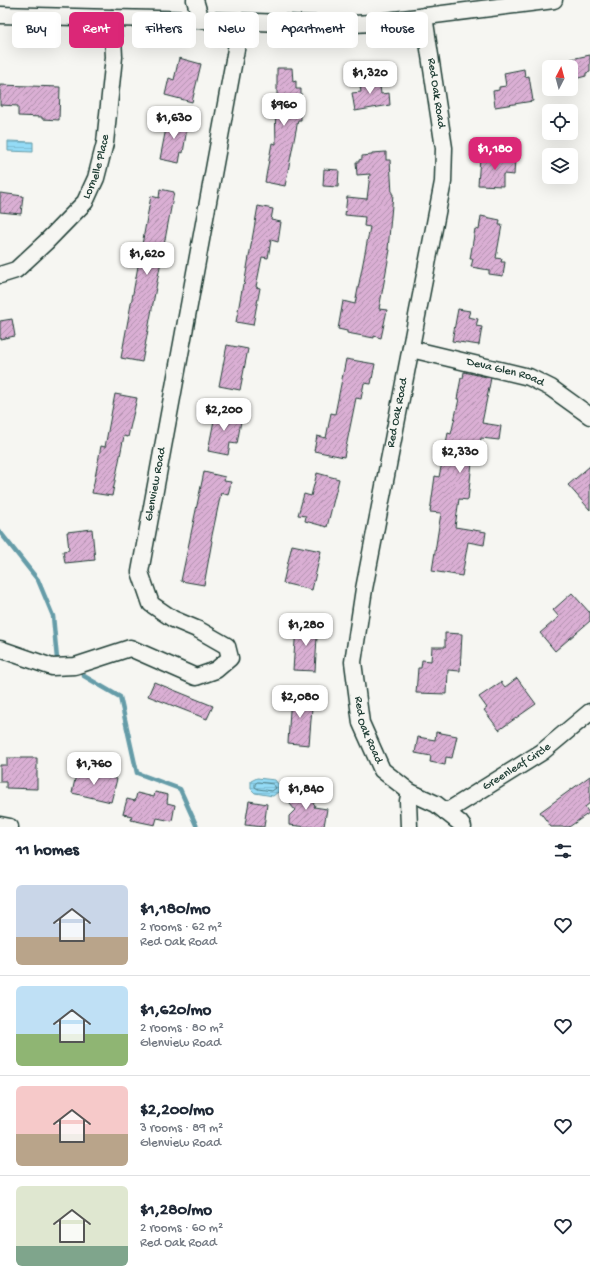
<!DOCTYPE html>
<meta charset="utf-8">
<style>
body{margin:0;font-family:"Gochi Hand",sans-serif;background:#f2f2f3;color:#1f2937;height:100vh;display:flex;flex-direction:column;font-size:15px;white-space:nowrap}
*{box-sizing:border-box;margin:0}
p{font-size:13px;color:#747a83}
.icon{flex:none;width:22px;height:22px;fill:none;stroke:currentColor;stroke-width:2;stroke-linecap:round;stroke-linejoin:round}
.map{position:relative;height:827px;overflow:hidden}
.drawer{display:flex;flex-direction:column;background:#fff;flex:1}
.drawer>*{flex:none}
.top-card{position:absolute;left:12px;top:12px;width:566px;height:36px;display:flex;gap:8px}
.needle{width:26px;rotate:6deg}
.tools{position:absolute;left:542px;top:60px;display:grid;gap:8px}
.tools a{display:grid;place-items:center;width:36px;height:36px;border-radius:6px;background:#fff;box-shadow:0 4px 16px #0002;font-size:20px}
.price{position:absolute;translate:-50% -34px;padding:0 9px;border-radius:8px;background:#fff;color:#222;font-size:13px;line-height:26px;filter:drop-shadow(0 1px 2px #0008)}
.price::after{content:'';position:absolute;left:50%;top:24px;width:12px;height:9px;margin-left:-6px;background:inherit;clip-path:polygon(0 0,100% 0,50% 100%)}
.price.active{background:#db2777;color:#fff}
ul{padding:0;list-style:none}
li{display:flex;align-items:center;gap:12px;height:100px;padding:0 16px}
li+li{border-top:1px solid #e0e1e3}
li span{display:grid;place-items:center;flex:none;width:112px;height:80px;border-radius:6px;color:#555}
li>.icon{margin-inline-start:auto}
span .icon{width:48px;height:48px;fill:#fffc;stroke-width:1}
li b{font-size:17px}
h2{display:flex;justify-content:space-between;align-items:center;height:48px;padding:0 16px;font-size:17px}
.pill{padding:0 14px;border-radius:6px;background:#fff;box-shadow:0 4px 16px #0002;font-size:14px;line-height:36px}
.pill.active{background:#db2777;color:#fff}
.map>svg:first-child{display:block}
.water{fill:url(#water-rules);stroke:#659ca8}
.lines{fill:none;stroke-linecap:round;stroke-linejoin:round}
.shore{stroke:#4e7c82;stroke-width:1}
.stream{stroke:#659ca8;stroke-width:4.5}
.building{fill:url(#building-hatch);stroke:#1f3d34}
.minor-casing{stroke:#1f3d34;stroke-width:19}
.minor{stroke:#f6f6f2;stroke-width:16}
.labels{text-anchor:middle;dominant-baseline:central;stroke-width:3;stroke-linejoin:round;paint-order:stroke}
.street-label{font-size:12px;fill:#1f3d34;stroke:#f6f6f2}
</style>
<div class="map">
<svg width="590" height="827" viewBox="0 0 590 827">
<defs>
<pattern id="water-rules" width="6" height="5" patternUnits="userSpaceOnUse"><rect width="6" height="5" fill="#94dbf6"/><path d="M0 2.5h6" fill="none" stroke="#7fbdd4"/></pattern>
<pattern id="building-hatch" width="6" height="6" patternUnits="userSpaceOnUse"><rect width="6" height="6" fill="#daafd4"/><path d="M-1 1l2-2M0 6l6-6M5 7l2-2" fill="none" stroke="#b090ad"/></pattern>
</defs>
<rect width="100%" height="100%" fill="#f6f6f2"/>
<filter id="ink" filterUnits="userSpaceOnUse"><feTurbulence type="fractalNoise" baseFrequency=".025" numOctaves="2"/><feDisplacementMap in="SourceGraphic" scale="8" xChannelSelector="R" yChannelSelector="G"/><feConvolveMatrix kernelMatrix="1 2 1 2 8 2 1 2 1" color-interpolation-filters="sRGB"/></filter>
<g filter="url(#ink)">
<path class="water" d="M8,141L33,142V152L8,151Z
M257,778L275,780L279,785H283L282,792H278L273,796L255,793L251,789V781Z"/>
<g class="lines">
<path class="shore" d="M258,782L273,784L276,788L272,791L258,789L255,787V784Z"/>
<path class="stream" d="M0,532L38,580L53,616L57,659
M84,676L120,697L137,773L180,789L197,827"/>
</g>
<path class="building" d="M590,55V72L586,73V76L571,80V66L573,65L571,59Z
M179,58L201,64L192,102L165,95L169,78L174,80Z
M277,68H292L293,82L296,81V89H301V120H298L285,186L265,182L272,143L276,144L275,102H277Z
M524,69L525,77L529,76L533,101L495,107L493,91L499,90V87L506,86L504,73Z
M379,77L381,94L389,93L390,105L355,111L352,93L361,92L359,80Z
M0,85L60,87L59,120L42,119V117L18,116V106L0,105Z
M168,118L188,122L183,153L181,152L179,163L160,159Z
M386,152V160H390L392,194H393L388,249L390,250L379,309L387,310L381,338L374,336V338L347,333V331L338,329L343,301L355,304L370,227L364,226L365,217L345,215L347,197L367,199L370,174L357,175L356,162H359V160L362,159V156L372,155V153Z
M480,157L515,159L514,175L503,174V186L478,185Z
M324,169L339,170L338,187L323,186Z
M160,189L174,192L142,362L121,358L151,196L159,198Z
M0,193L23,196L21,214L0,212Z
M258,206L273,209L271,220L281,222L278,242L271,240L268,258L262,257L256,287L260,288L253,325L236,322L243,284L244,285Z
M481,216L500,220L499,225H502L496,258L502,259L501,262H505L503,276L489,274V270L471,267L473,259H470L475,229L479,230Z
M458,309L470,311L468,317L478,319L476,326L482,327L479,345L452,341Z
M12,319L15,336L0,339V321Z
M227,345L248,349L240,390L219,386Z
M346,359L375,364L371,384L364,383L361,399L356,398L344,457L314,451L317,436L326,438L331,413L335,414Z
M464,372L491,378L482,423L501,426L499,440L481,438L477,463L472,462L468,500L459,499L455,527L486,532L484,545L468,542L462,576L432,571L441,513L430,512L435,476L439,477L448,433L451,434L459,399H457L461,378H463Z
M115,394L137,398L128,437L124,436L112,496L92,493L101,446L105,447Z
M216,410L236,414L235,420L241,421L237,444L230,443L228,455L208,451Z
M590,466V510L568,485Z
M204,472L225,477L224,481L231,482L228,495L221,493L211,540L212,541L204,585L181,581Z
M317,473L339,479L327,527L305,521L306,516L298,515L304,494L311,496Z
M92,529L95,560L65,563L63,551L69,550L67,532Z
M292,545L321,551L312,590L283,583Z
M572,593L590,613V621L555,651L540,633L559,617L553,610Z
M306,620H318L315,671L293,670L296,627L306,628Z
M445,633L462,634L460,671L448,670L447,694L416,693L418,668H421L422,660L431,661L432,647H445Z
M517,678L536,704L499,730L484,710L487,708L479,697L501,682L505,687Z
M154,682L213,706L207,719L148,696Z
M291,694L313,695L309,745L288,743Z
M436,732L457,736L452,758L446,757L445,765L430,762L431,756L415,753L418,737L435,740Z
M7,758H37V789L6,788V782H0V765H7Z
M77,770L117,779L111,802L72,793Z
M590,776V803L585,807L589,813L569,827H551L540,812Z
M299,786L315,805L314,807L327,809L324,826L308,827L289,825V816L295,810L290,804L291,793Z
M155,792L168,795L167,803L175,805L172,821L157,818L155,825L131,820L132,816L123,814L127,799L135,801L137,793L154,797Z
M249,801L267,804L264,827L245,825Z"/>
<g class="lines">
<g class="minor-casing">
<g id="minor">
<path d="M195,0L201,20"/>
<path d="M0,15L112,18L201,20L337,25L371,23L554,0"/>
<path id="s1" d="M424,16L444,148L443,182L364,589L353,662L361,723L382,770L410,792L436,804L460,823L463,827"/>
<path id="s2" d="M0,275L16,270L46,242L85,202L96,178L105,143L114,57L112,18"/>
<path id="s3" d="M411,349L529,377L551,388L590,416"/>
<path id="s4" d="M0,649L52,667L75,666L130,648L196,677L216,670L230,658L227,646L199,630L173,619L151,604L140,572L241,22"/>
<path id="s5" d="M446,812L542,752L590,712"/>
<path d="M0,825L10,827"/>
<path d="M409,827L408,801L410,792"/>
</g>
</g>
<use href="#minor" class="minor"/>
</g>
</g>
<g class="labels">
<g class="street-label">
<text stroke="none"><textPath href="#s1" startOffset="78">Red Oak Road</textPath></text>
<text stroke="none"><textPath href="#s2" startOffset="151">Lornelle Place</textPath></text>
<text stroke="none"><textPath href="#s3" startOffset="97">Deva Glen Road</textPath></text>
<text transform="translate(398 413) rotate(-79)">Red Oak Road</text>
<text stroke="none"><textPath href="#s4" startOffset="470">Glenview Road</textPath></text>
<text stroke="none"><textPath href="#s1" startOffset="726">Red Oak Road</textPath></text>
<text stroke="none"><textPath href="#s5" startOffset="84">Greenleaf Circle</textPath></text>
</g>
</g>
</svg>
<div class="tools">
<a><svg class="needle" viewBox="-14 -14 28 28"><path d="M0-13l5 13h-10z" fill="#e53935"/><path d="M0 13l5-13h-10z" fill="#747a83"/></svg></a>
<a><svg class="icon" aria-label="locate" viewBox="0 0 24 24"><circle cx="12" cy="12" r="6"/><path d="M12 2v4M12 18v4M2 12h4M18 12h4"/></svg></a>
<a><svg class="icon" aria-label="layers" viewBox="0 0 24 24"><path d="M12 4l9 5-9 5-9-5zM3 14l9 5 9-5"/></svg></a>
</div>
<b class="price" style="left:370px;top:95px">$1,320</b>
<b class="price" style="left:284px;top:127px">$960</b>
<b class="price" style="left:174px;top:140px">$1,630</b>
<b class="price active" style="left:495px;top:171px">$1,180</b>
<b class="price" style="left:147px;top:276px">$1,620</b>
<b class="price" style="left:224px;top:432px">$2,200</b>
<b class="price" style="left:460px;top:474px">$2,330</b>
<b class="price" style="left:306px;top:647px">$1,280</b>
<b class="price" style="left:300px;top:719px">$2,080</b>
<b class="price" style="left:94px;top:786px">$1,760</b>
<b class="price" style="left:306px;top:811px">$1,840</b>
<div class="top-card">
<a class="pill">Buy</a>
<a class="pill active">Rent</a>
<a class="pill">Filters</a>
<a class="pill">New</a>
<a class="pill">Apartment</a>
<a class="pill">House</a>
</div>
</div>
<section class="drawer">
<h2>11 homes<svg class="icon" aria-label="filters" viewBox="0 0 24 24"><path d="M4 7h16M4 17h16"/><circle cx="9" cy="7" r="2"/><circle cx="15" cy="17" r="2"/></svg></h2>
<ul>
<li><span style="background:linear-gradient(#c9d6e8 65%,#b9a48a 0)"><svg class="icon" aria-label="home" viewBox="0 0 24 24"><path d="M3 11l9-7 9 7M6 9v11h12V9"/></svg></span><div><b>$1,180/mo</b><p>2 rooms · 62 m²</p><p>Red Oak Road</p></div><svg class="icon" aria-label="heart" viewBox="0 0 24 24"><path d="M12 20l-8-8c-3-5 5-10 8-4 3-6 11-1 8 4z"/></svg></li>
<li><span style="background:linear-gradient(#bfe0f5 60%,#8fb573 0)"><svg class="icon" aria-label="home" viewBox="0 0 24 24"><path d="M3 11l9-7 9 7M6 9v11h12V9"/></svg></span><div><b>$1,620/mo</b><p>2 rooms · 80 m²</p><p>Glenview Road</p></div><svg class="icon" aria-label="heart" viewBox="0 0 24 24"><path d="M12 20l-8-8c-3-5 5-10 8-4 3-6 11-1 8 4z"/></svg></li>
<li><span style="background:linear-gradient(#f6c9c9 60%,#b9a48a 0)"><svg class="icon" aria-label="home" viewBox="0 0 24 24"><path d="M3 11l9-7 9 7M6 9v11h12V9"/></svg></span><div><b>$2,200/mo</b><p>3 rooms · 89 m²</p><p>Glenview Road</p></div><svg class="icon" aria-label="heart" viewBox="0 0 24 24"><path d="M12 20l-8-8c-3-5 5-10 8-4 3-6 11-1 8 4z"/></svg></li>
<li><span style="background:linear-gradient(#dfe7d0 75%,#7fa58c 0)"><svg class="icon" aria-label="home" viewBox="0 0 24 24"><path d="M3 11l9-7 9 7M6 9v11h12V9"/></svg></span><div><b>$1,280/mo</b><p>2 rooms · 60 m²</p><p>Red Oak Road</p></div><svg class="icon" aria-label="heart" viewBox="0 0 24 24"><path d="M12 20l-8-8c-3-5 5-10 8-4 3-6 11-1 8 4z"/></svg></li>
</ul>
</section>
